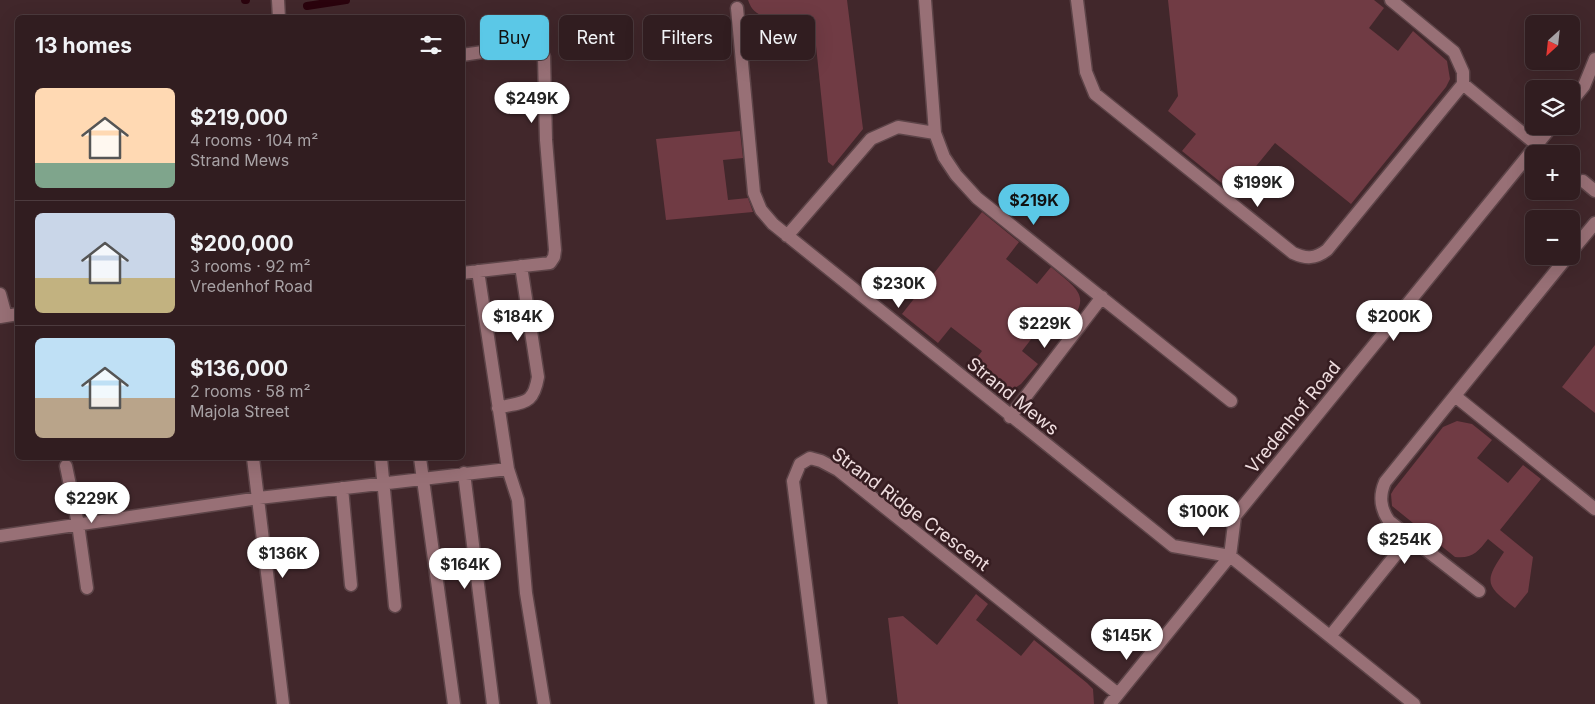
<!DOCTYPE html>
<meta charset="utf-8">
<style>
body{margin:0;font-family:Inter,sans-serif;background:#392629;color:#f1f3f6;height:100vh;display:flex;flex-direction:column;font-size:19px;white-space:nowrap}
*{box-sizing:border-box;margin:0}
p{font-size:16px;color:#a8a2a5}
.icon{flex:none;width:28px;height:28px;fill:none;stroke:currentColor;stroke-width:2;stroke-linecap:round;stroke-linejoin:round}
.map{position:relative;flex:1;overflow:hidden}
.panel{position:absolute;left:15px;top:15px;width:450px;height:445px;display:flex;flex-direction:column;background:#311d20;border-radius:8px;box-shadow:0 5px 20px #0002,0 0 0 1px #4c3b3e}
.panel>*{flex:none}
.hud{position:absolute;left:480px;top:15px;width:475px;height:45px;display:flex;gap:10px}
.needle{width:32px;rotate:207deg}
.fabs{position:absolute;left:1525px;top:15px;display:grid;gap:10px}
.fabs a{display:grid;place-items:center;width:55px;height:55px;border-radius:8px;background:#311d20;box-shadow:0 5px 20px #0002,0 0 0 1px #4c3b3e;font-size:25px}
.price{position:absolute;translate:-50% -42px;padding:0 11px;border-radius:18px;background:#fff;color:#222;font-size:16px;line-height:32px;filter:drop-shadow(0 1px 2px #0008)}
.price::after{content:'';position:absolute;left:50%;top:30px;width:15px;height:11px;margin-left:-8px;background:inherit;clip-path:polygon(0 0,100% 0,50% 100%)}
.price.current{background:#5bc8e7;color:#111}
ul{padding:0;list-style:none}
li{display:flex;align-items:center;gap:15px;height:125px;padding:0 20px}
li+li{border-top:1px solid #4c3b3e}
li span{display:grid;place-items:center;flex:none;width:140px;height:100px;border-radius:8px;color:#555}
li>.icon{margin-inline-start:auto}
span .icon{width:60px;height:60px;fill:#fffc;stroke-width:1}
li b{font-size:21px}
h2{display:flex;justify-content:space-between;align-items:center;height:60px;padding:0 20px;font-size:21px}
.chip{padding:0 18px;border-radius:8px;background:#311d20;box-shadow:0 5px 20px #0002,0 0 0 1px #4c3b3e;font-size:18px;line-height:45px}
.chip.current{background:#5bc8e7;color:#111}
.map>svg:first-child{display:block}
.green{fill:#703b44}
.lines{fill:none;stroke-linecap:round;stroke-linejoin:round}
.stream{stroke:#2a030d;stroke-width:8}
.minor-casing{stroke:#5d4448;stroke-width:15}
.minor{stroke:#987076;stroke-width:12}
.labels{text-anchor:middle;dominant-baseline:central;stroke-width:5;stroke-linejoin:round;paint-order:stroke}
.street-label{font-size:18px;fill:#efdddf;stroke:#361d21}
</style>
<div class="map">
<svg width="1595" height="704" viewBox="0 0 1595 704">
<rect width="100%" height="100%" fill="#41272b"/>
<path class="green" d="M748,0H847L863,129L833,166L828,162L815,36L775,40L771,17C759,16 752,12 748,0Z
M1168,0H1374L1384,8L1369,28L1398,51L1413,31L1447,61L1450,79L1446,87L1351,204L1275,143L1234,193L1182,151L1196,134L1168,111L1178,96Z
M740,131L743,158L723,160L728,200L748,198L753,212L666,220L656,139Z
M982,212L1019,242L1006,259L1037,284L1051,267C1084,294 1091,297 1062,333L1046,320L1022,351L1038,364L1021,384L1010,391L994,388L969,368L982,351L951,327L938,343L902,314Z
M1595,345V413L1562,387Z
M1457,421L1472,424L1492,440L1477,458L1508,483L1523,465L1541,479L1500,530L1533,557L1528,592L1515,608C1485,585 1484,582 1504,552L1488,539C1478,552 1472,559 1455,557L1392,506L1391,494L1394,489L1443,427Z
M976,594L988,604L976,620L1021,656L1034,640L1087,683L1093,689L1094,704H898L888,618L903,616L937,645Z"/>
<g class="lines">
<path class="stream" d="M245,0H246
M307,6L346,0"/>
<g class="minor-casing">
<path id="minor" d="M278,0L279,18
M925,0L935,133L944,157L956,175L977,198L1231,401
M1077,0L1086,72L1095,94L1293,253C1306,259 1315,259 1327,250L1463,84V72L1454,52L1391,0
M737,8L754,193L761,210L773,224L1173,546L1230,556L1414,704
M462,55L531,45L540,49L544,57L546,140L555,250L554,257L550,263L462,273
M1463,84L1537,145
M1571,102L1584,86L1595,59
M1583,181L1595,191
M787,236L871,139L898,127L935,133
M1571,252L1595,223
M478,271L508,469L518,500L526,593L544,704
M0,294L6,316
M0,317L18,314
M1455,396L1595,509
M498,408C524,401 533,406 538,377L521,266
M1010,417L1102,297
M253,458L283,704
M381,458L395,606
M420,458L454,704
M66,466L78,524L87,588
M464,473L493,704
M342,488L351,585
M0,536L259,498L508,469
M1230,556L1235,516L1552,126
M1479,591L1389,521C1380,508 1379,496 1385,482L1568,256
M1331,635L1410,537
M821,704L793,481L800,464L810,458L821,461L838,470L1118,694
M1110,704L1230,556"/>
</g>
<use href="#minor" class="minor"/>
</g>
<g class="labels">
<g class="street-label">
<text transform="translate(1013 396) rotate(39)">Strand Mews</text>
<text transform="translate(1293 417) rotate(-51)">Vredenhof Road</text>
<text transform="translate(911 509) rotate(37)">Strand Ridge Crescent</text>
</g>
</g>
</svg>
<div class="fabs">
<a><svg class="needle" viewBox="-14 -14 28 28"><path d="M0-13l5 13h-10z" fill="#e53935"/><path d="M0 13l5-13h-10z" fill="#a8a2a5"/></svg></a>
<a><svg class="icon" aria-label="layers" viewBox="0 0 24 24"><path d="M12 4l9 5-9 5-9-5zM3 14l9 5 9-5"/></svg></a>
<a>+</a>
<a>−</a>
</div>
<b class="price" style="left:532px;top:124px">$249K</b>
<b class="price" style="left:1258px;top:208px">$199K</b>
<b class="price current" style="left:1034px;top:226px">$219K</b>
<b class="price" style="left:899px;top:309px">$230K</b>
<b class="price" style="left:518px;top:342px">$184K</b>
<b class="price" style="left:1394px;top:342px">$200K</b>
<b class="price" style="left:1045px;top:349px">$229K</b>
<b class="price" style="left:92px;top:524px">$229K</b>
<b class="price" style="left:1204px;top:537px">$100K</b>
<b class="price" style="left:1405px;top:565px">$254K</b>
<b class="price" style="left:283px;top:579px">$136K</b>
<b class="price" style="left:465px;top:590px">$164K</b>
<b class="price" style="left:1127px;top:661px">$145K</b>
<div class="hud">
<a class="chip current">Buy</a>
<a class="chip">Rent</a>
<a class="chip">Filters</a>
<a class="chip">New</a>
</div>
<section class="panel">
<h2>13 homes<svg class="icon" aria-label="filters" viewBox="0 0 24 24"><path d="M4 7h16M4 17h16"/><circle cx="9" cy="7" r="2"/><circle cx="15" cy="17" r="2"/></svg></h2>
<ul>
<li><span style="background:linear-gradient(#ffd9b3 75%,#7fa58c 0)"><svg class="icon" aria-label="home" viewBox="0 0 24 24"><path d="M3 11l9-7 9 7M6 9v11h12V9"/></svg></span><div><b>$219,000</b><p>4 rooms · 104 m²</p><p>Strand Mews</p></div></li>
<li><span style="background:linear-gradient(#c9d6e8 65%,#c2b280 0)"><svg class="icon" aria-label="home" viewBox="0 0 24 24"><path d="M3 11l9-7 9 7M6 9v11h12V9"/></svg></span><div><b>$200,000</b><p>3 rooms · 92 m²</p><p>Vredenhof Road</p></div></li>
<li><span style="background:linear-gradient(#bfe0f5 60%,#b9a48a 0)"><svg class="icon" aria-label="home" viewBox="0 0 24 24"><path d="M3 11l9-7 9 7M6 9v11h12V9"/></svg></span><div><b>$136,000</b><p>2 rooms · 58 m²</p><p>Majola Street</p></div></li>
</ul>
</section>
</div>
